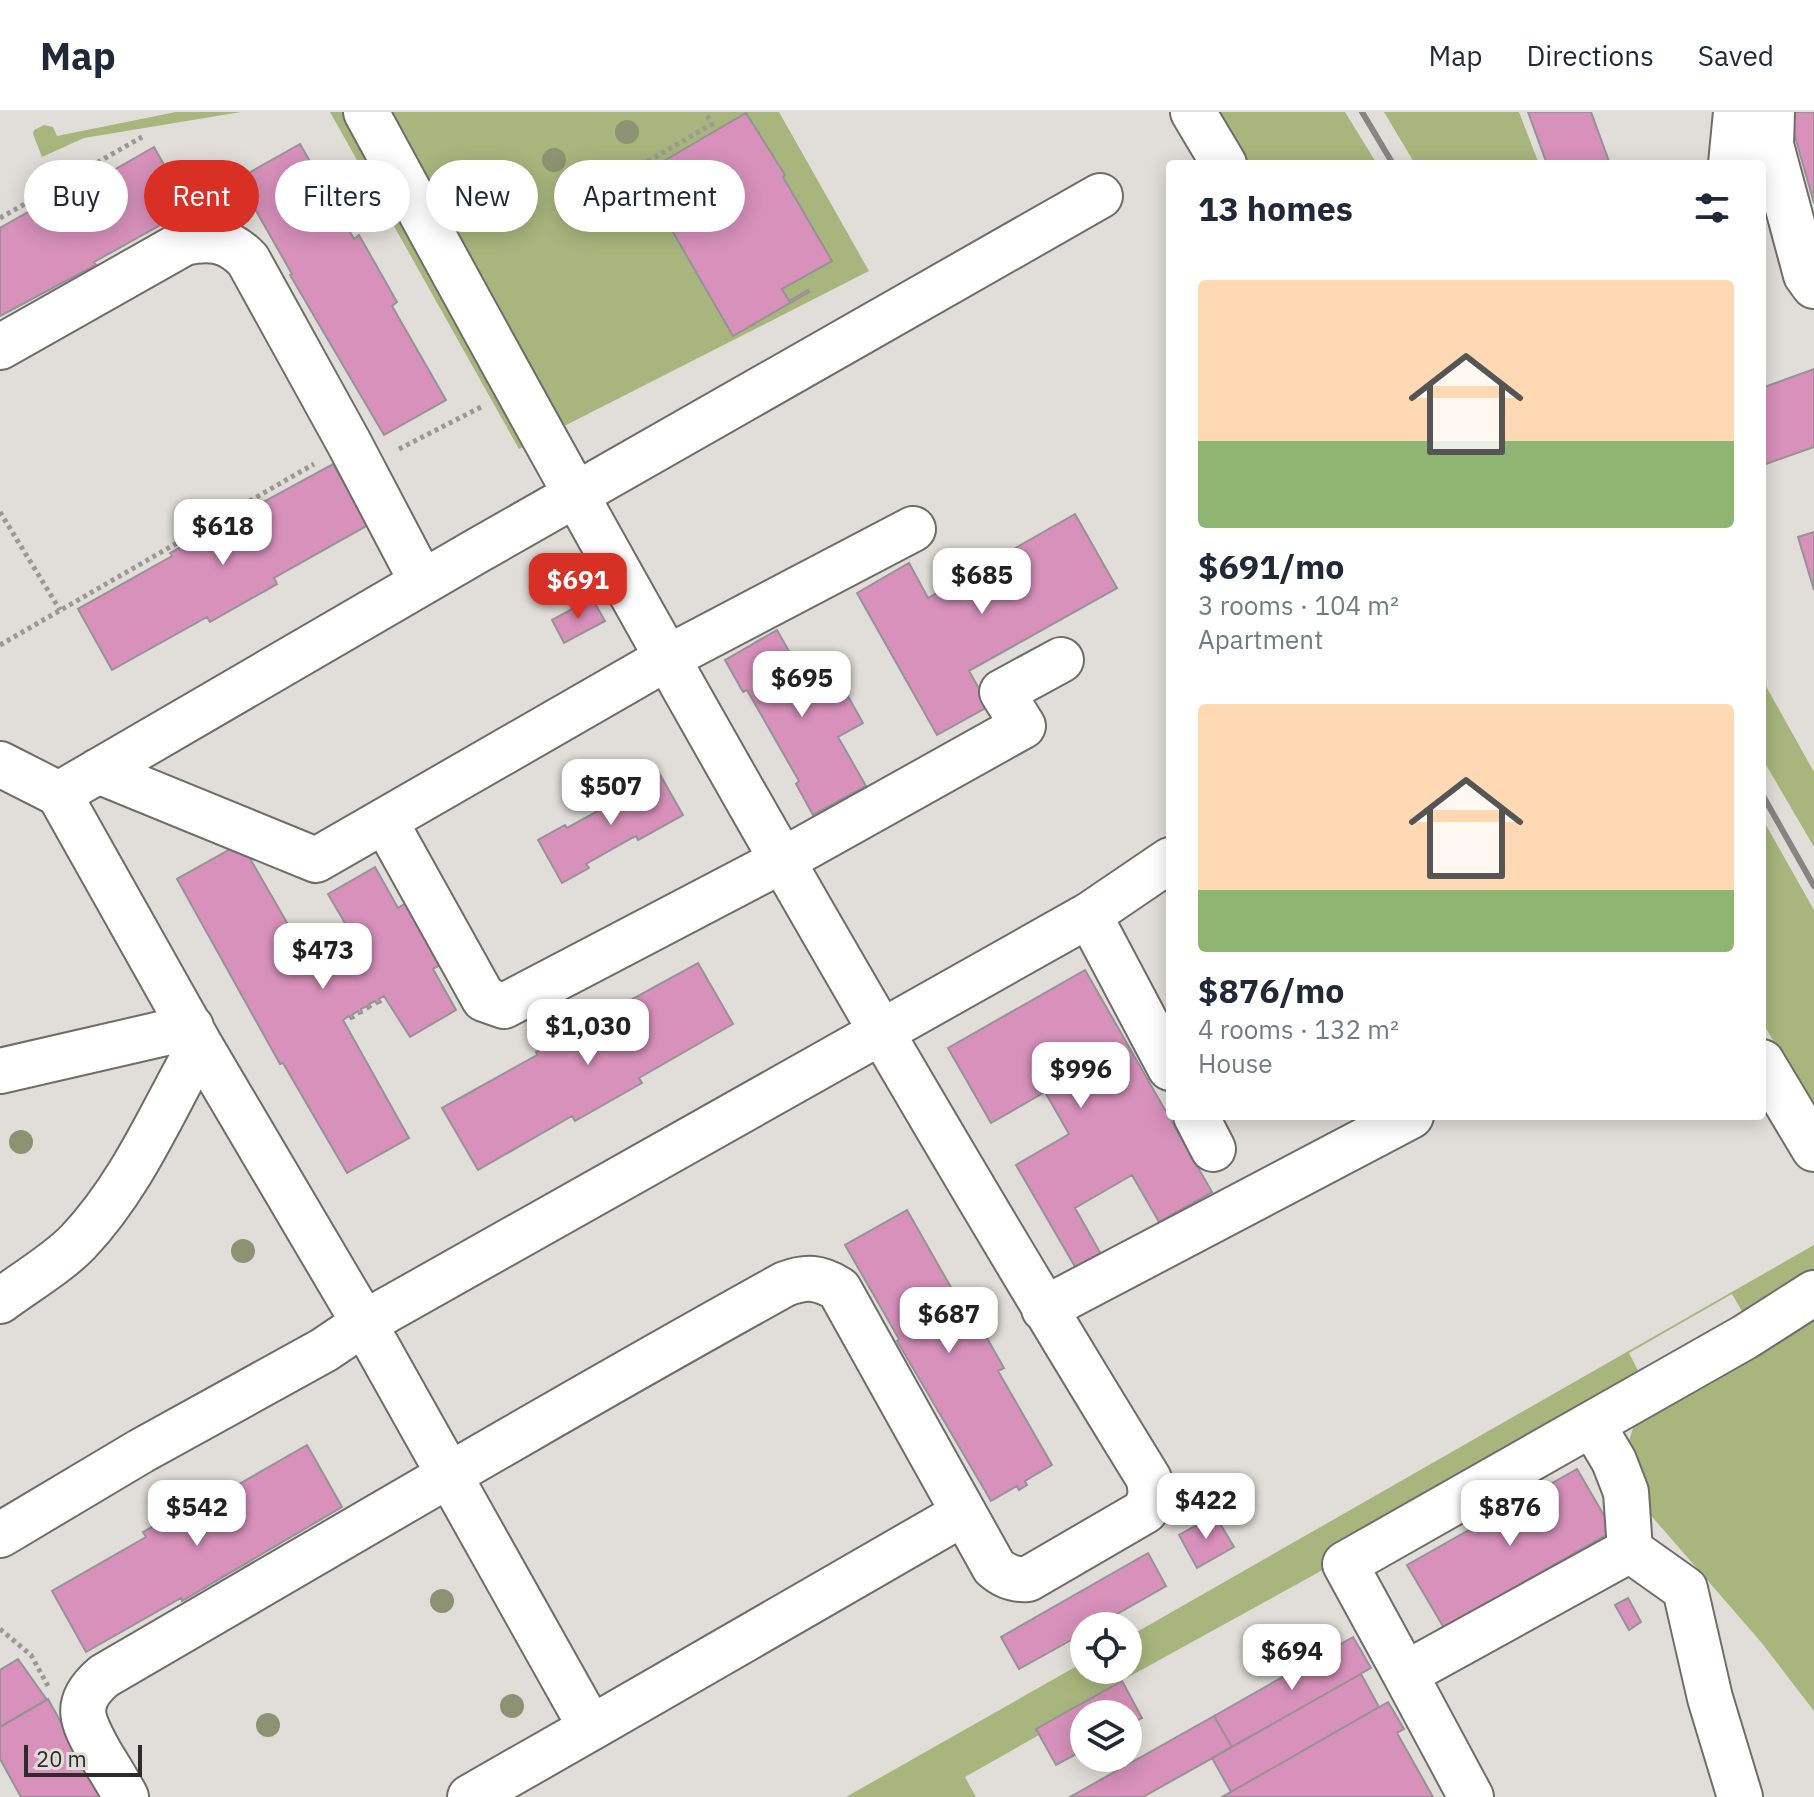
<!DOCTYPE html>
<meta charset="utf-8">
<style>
body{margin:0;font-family:"IBM Plex Sans",sans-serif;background:#f6f6f7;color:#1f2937;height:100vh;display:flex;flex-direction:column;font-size:30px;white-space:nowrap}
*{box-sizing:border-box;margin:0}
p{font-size:26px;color:#747a83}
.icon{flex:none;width:44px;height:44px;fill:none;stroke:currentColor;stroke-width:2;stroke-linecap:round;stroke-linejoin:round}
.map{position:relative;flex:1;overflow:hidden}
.side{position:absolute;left:1166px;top:48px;width:600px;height:960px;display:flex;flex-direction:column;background:#fff;border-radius:8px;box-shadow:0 4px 20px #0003}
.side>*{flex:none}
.guide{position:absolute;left:24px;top:48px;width:760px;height:72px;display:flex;gap:16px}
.controls{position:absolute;left:1070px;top:1500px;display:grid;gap:16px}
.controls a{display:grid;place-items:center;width:72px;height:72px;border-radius:50%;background:#fff;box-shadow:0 4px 20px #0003;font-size:40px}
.scale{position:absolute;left:24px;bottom:20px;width:118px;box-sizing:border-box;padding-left:8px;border:4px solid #2d2c2a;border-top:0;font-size:22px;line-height:28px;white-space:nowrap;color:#2d2c2a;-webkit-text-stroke:6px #e1ded9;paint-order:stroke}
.price{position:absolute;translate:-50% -68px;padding:0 18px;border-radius:16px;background:#fff;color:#222;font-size:26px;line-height:52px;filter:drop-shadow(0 2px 4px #0008)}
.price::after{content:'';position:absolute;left:50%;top:48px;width:24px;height:18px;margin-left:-12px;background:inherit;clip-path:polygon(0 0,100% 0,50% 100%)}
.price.current{background:#d93025;color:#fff}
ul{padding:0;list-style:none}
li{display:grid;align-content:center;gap:16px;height:424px;padding:0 32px}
li span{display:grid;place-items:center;height:248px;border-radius:8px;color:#555}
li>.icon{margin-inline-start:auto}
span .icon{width:144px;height:144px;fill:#fffc;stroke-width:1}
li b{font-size:34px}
h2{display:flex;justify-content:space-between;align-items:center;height:96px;padding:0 32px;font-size:34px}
.pill{padding:0 28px;border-radius:36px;background:#fff;box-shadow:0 4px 20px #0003;font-size:28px;line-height:72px}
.pill.current{background:#d93025;color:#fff}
header{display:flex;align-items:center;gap:48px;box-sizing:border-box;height:112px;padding:0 40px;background:#fff;border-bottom:2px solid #e0e1e3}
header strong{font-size:38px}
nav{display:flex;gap:44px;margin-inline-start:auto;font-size:28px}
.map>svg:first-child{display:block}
.green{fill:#a8b67d}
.building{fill:#d791bb;stroke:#979295;stroke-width:2}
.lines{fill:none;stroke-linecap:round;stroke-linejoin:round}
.minor-casing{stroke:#6f6d69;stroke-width:48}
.path{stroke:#9b9995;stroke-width:5;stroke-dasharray:4 4;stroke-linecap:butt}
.minor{stroke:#fff;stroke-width:44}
.rail{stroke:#878581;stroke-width:6}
.tree{fill:#8d9272}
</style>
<header>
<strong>Map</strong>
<nav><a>Map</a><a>Directions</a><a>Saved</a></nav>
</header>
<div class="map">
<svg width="1814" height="1685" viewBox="0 0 1814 1685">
<rect width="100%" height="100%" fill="#e1ded9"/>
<path class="green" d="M176,0H241L84,26L42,45L33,22L34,18L44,13L53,15L57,24Z
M330,0H779L869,159L519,337Z
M1215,0H1345L1377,52H1245Z
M1384,0H1519L1539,52H1415Z
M1762,567L1814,660V735L1762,646Z
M1762,706L1814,798V996L1762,910Z
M1814,1133V1164L1750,1213L1732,1182L1629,1241L1645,1272L1321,1459L1036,1616L1039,1623L965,1665L976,1685H846L1084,1550V1558H1128V1525Z
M1814,1197V1599L1761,1530L1641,1392L1627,1335L1634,1313L1651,1291Z"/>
<path class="building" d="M1528,0H1591L1610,52H1547Z
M1788,0H1814V91Z
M746,1L785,63L783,65L832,149L782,177L789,189L808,178L809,180L733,224L659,96L676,85L657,53Z
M300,32L354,127L359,123L397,190L392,194L446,288L384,323L290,163L292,162L238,67Z
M154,35L189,97L94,150L96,153L0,204V116L58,83L61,88Z
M1814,257V335L1766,352L1762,340V276Z
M333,352L368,413L274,466L277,472L210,510L207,505L112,558L78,497L172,444L170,441Z
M1075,402L1117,476L969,559L989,594L937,623L857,481L909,451L928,486Z
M1814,420V478L1798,425Z
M592,486L605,509L564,531L552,508Z
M777,518L804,566L830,552L863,611L838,625L866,674L813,703L796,672L799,669L747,578L743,580L725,548Z
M658,659L683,703L638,728L636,724L632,726L586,752L589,756L562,771L538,728L565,713L567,716L616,689L613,684Z
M241,731L308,847L314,844L313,841L316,840L317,842L323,839L322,836L332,834L331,831L334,829L335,832L341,828L340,826L343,824L344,827L352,823L328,782L375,755L398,796L406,791L442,852L433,857L456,898L410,925L384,884L379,887L381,890L377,892L375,889L369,892L371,895L368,897L367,894L361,897L362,901L359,902L358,899L352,903L354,906L351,907L349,904L343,908L409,1026L347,1061L283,951L280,952L177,767Z
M698,851L733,912L639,966L642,971L575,1009L572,1004L478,1058L442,996L537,943L536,940Z
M1085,858L1212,1080L1159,1110L1132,1063L1075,1096L1106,1151L1081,1165L1016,1053L1069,1022L1045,980L991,1011L948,936Z
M907,1098L961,1193L966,1189L1004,1256L998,1259L1052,1353L1025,1369L1027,1373L1019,1378L1017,1374L991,1389L897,1229L899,1227L845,1133Z
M307,1333L342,1395L182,1489L181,1486L86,1540L52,1479L146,1425L143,1420L210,1382L213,1387Z
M1577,1357L1613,1419L1444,1516L1407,1453Z
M1215,1403L1234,1435L1197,1456L1179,1423Z
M1148,1441L1166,1474L1096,1514H1084V1521L1019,1557L1001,1525Z
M1628,1486L1641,1510L1629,1518L1615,1493Z
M1353,1525L1371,1556L1232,1635L1214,1604Z
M18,1547L47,1588L0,1615V1558Z
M1361,1562L1379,1595L1231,1680L1212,1646Z
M1122,1569L1142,1606L1128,1613V1602H1084V1638L1056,1653L1036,1617Z
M48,1587L101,1682L106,1685H21L0,1647V1615Z
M1388,1590L1404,1617L1397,1621L1433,1685H1222Z
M1214,1604L1232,1635L1143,1685H1070Z"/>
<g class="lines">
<g class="minor-casing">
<path id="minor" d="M1193,0L1224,52
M1772,0L1771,33L1806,163L1814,174
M1731,52L1736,0
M0,235L184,131C211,125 229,128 248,148L349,331L422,470
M0,652L59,682L475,440L1100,84
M98,659L316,748L669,545L913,417
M59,682L200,933L364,1211L591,1616L964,1401
M385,709L484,887L504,894L783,748L1023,614L1002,580L1061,548
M1089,803L1170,956
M1762,950L1814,1037
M0,959L191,915
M1196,1004L1213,1037
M0,1189C24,1171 58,1151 78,1130C132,1073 162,1000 200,933
M1044,1197L1411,1004
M1592,1312L1614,1349L1626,1380L1630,1438L1405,1562L1345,1452L1745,1225L1814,1181
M0,1423L141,1339L324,1238L364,1211L1089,803L1170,748
M1630,1438L1685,1477L1710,1586L1740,1685
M1405,1562L1471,1685
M126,1685C118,1670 109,1656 100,1641C82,1609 72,1591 104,1564C331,1432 556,1299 785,1172C807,1164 819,1165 839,1177L994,1455C1005,1465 1015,1468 1028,1467L1145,1399L1151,1383L1149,1367C874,920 616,461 366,0
M470,1685L591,1616"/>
</g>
<path class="path" d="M0,106L142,25
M666,109L661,111L635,67L638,55L712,12L705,0
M399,337L483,294
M0,400L60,498
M0,533L314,352
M0,1517L31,1543L48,1574"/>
<use href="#minor" class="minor"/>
<path class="rail" d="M1362,0L1393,52
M1762,682L1814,774"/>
</g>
<g class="tree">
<circle cx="627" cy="20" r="12"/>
<circle cx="554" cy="48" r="12"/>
<circle cx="21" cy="1030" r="12"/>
<circle cx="243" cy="1139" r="12"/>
<circle cx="442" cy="1489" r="12"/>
<circle cx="512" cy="1594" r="12"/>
<circle cx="268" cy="1613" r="12"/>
</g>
</svg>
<div class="controls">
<a><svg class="icon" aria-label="locate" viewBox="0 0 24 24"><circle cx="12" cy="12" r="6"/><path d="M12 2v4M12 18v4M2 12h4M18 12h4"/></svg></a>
<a><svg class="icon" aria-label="layers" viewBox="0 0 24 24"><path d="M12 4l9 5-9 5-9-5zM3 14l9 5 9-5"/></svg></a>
</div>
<div class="scale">20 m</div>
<b class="price" style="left:223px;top:455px">$618</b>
<b class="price" style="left:982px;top:504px">$685</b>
<b class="price current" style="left:578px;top:509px">$691</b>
<b class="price" style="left:802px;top:607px">$695</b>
<b class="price" style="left:611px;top:715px">$507</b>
<b class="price" style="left:323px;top:879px">$473</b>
<b class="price" style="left:588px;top:955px">$1,030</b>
<b class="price" style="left:1081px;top:998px">$996</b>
<b class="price" style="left:949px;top:1243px">$687</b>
<b class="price" style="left:1206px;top:1429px">$422</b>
<b class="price" style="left:197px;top:1436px">$542</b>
<b class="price" style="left:1510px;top:1436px">$876</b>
<b class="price" style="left:1292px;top:1580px">$694</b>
<div class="guide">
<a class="pill">Buy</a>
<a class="pill current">Rent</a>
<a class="pill">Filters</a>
<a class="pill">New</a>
<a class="pill">Apartment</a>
</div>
<section class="side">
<h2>13 homes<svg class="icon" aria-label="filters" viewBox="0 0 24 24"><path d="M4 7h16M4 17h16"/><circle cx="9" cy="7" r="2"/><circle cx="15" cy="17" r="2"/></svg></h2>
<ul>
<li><span style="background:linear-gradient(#ffd9b3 65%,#8fb573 0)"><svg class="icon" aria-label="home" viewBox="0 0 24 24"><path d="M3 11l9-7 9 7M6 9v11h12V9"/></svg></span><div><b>$691/mo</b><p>3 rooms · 104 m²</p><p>Apartment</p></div></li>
<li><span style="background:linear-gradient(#ffd9b3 75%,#8fb573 0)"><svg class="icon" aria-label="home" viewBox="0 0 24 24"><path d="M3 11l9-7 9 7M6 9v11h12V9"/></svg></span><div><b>$876/mo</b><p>4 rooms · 132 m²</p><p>House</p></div></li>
</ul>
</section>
</div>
